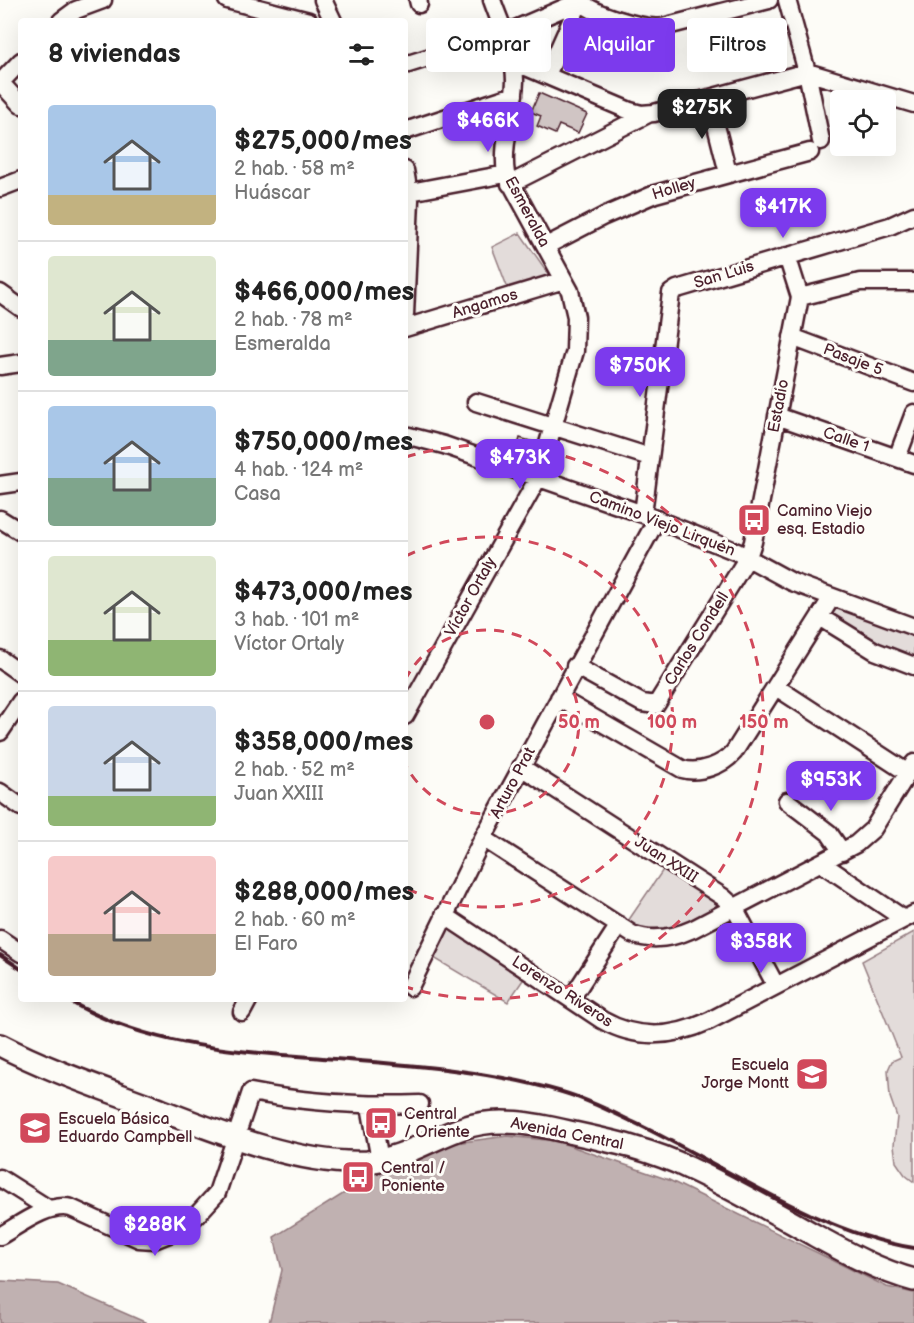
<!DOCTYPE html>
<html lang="es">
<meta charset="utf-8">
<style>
body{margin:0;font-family:"Balsamiq Sans",sans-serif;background:#f6f6f6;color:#222;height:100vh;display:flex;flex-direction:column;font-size:22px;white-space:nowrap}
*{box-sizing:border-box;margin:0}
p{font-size:20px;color:#767676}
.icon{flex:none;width:33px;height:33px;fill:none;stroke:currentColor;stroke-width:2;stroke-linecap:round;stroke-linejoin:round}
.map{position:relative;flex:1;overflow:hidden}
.details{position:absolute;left:18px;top:18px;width:390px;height:984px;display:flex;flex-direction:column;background:#fff;border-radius:6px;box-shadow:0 6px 24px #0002}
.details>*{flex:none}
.guide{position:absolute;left:426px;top:18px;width:398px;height:54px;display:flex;gap:12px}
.buttons{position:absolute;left:830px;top:90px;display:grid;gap:12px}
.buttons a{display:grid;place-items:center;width:66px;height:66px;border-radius:6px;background:#fff;box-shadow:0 6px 24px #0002;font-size:30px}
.price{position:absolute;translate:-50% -51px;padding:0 14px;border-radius:12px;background:#7c3aed;color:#fff;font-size:20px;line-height:39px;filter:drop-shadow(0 2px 3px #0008)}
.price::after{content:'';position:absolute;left:50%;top:36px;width:18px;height:14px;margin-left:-9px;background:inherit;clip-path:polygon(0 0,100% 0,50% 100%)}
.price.on{background:#222;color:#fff}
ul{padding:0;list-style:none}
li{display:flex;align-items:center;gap:18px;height:150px;padding:0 30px}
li+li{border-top:2px solid #e0e0e0}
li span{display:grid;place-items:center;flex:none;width:168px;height:120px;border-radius:6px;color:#555}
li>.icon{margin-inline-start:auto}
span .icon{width:72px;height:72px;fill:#fffc;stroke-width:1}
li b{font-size:26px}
h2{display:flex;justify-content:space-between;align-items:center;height:72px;padding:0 30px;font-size:26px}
.tag{padding:0 21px;border-radius:6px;background:#fff;box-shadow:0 6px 24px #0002;font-size:21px;line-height:54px}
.tag.on{background:#7c3aed;color:#fff}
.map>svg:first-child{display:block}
.green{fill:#e3dcda;stroke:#967e82;stroke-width:1.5}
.water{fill:#c0b1b1;stroke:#91777b;stroke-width:1.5}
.building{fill:#d0c5c4;stroke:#4a1f2b;stroke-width:1.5}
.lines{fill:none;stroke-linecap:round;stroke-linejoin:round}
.minor-casing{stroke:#4a1f2b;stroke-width:21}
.major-casing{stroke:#4a1f2b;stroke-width:26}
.minor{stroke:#fdfcf7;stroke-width:16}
.major{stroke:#fdfcf7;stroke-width:21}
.rail{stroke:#4a1f2b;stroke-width:4}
.ring{fill:none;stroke:#d1495b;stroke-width:3;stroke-dasharray:10 8}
.labels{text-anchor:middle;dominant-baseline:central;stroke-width:6;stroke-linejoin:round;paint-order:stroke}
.street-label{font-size:16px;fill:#4a1f2b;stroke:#fdfcf7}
.poi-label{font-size:16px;fill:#4a1f2b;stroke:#fdfcf7;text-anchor:start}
.centre{fill:#d1495b;stroke:#fdfcf7;stroke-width:3}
.ring-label{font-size:18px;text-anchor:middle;font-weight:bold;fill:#d1495b;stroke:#fdfcf7;stroke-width:6;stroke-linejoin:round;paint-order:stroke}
</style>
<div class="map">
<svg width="914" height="1323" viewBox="0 0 914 1323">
<rect width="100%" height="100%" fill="#fdfcf7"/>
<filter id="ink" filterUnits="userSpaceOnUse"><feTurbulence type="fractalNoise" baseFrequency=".0167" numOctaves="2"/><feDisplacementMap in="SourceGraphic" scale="12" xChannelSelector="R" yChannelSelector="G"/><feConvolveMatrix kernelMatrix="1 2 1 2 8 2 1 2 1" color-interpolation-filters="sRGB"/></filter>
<g filter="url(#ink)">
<path class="green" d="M520,233L550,276L508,289L492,247Z
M832,606L914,636V666L827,616Z
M667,864L722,901L686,929L657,936L626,924Z
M447,925L525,977L508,1002L434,958Z
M914,932V1182L905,1175L896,1162L894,1145L897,1117L890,1097L888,1070L892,1061L901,1057L862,961Z"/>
<path class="water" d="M507,1136L556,1141L669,1180L887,1287L914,1293V1323H269L282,1270L274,1237L375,1174L433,1146Z
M2,1281L58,1284L147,1323H0V1282Z"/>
<path class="building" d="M539,93L587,114L578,133L559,125L555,134L537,126L541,116L531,112Z
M520,438L537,443L533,459L529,461L515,456Z"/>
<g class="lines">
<g class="minor-casing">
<path id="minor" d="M227,0L309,21
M323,0L333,21
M418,0L419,4
M579,0C591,14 645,30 663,27L769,0
M787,0L807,72L821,141
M61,21L76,10L103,0
M512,61L630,111L641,114L654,113L807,72
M405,65L504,34L580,1
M807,72L914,104
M547,75L580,1
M0,82L21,105
M0,83L21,61
M709,98L728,173
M405,131L514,95
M405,170L410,200L405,315
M510,184L648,114
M0,188L21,180
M405,191L410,192L506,174
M546,246L604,216L655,194L810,152
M0,293L21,308
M800,297L860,282H914
M405,328L564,280
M792,337L914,383
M0,366L21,363
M476,402L650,457
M777,416L914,464
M405,435L444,445L643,514L737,552L792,582L914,627
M897,458L914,413
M0,485L21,482
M643,514L671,293L677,289L890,226L914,215
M0,519L21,532
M820,617L875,651L914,666
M0,659L21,674
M575,666L642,703L656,705L748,557L753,542L800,297L787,256
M776,687L908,773
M559,698L682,769C700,774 723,765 734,752L832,597
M405,716L538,478L575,351L576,317L570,291L506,174C501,143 514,112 515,81C515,53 501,26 492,0
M0,732L21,701
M521,767L723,897L734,907L776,986
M0,792L21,807
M787,801L829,833L842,852
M483,838L632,934C653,942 673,938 693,929L856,844L873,829L914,763
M821,863L904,919
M444,915L602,1020C637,1040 672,1038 709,1021L914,914
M0,939L21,953
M410,987L483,838L657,519
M571,999L619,925
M242,1012L249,999
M370,1106L380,1160
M0,1178L49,1209
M0,1236C19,1225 49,1202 71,1208L139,1239L154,1240L174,1232L196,1216L217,1193L251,1092C307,1103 362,1106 420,1104"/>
</g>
<g class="major-casing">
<path id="major" d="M0,1045C48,1070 99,1087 150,1106C212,1130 299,1166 367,1162C403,1159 430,1139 463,1128C497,1116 535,1124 569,1132C611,1141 653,1150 691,1169C734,1189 775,1213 816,1236C847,1253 880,1271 914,1280"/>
</g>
<use href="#minor" class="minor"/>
<use href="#major" class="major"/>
<path class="rail" d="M0,955L21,969
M66,999C141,1044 225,1051 311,1057C395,1064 481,1068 562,1092C587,1099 610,1111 633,1122C723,1164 815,1232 914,1248"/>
</g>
</g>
<g class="ring">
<path d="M405 680A92 92 0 1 1 405 764"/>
<path d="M406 556A185 185 0 1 1 406 888"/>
<path d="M406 457A277 277 0 1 1 406 987"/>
</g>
<defs>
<g id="bus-square" transform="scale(1.725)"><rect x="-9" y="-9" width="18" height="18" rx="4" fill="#d1495b" stroke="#fdfcf7"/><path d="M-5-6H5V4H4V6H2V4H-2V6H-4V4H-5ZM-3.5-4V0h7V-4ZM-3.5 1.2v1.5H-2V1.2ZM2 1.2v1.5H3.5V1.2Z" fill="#fff"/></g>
<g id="school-square" transform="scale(1.725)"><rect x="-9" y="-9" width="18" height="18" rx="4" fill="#d1495b" stroke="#fdfcf7"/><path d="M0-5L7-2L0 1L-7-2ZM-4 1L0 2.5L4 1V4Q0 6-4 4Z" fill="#fff"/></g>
</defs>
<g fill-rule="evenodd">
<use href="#bus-square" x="754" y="520"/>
<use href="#school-square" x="812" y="1074"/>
<use href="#bus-square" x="381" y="1123"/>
<use href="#school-square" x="35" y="1128"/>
<use href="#bus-square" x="358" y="1177"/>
</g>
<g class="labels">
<g class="street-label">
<text transform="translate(674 189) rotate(-17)">Holley</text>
<text transform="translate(527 212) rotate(62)">Esmeralda</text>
<text transform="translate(724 275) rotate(-17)">San Luis</text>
<text transform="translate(485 304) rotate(-17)">Angamos</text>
<text transform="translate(853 360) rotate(21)">Pasaje 5</text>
<text transform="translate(779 406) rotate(-79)">Estadio</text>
<text transform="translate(846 440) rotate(19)">Calle 1</text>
<text transform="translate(662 524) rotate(21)">Camino Viejo Lirquén</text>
<text transform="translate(471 597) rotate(-61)">Víctor Ortaly</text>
<text transform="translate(697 639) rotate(-58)">Carlos Condell</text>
<text transform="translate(513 783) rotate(-62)">Arturo Prat</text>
<text transform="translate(666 860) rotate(33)">Juan XXIII</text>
<text transform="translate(562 992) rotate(33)">Lorenzo Riveros</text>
<text transform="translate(567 1134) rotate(11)">Avenida Central</text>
</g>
<g class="poi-label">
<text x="777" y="511">Camino Viejo<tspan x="777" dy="18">esq. Estadio</tspan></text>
<text x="789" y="1065" text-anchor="end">Escuela<tspan x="789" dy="18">Jorge Montt</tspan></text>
<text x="404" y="1114">Central<tspan x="404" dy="18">/ Oriente</tspan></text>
<text x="58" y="1119">Escuela Básica<tspan x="58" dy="18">Eduardo Campbell</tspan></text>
<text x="381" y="1168">Central /<tspan x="381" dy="18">Poniente</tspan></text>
</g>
</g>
<circle cx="487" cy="722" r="9" class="centre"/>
<g class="ring-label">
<text x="579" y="728">50 m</text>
<text x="672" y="728">100 m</text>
<text x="764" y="728">150 m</text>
</g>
</svg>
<div class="buttons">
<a><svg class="icon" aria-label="locate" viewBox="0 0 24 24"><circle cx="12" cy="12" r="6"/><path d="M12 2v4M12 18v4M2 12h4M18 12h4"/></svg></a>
</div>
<b class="price on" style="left:702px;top:140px">$275K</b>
<b class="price" style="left:488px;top:153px">$466K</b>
<b class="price" style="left:783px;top:239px">$417K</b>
<b class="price" style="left:640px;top:398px">$750K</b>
<b class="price" style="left:520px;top:490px">$473K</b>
<b class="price" style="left:831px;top:812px">$953K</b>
<b class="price" style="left:761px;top:974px">$358K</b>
<b class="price" style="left:155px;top:1257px">$288K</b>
<div class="guide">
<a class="tag">Comprar</a>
<a class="tag on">Alquilar</a>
<a class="tag">Filtros</a>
</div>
<section class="details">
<h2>8 viviendas<svg class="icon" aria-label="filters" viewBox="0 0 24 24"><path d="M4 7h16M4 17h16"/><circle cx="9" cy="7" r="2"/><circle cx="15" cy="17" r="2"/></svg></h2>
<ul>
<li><span style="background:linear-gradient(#a9c7e8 75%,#c2b280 0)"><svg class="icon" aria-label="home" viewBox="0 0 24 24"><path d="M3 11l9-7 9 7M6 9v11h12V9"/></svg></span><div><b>$275,000/mes</b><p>2 hab. · 58 m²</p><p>Huáscar</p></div></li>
<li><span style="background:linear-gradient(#dfe7d0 70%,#7fa58c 0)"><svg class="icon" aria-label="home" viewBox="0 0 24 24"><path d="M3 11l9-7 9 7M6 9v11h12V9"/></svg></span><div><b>$466,000/mes</b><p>2 hab. · 78 m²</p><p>Esmeralda</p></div></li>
<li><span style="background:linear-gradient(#a9c7e8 60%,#7fa58c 0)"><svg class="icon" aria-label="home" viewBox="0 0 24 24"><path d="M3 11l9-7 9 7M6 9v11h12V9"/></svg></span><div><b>$750,000/mes</b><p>4 hab. · 124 m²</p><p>Casa</p></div></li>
<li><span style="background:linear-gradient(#dfe7d0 70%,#8fb573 0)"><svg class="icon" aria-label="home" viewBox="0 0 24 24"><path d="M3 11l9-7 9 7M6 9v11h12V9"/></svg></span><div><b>$473,000/mes</b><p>3 hab. · 101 m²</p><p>Víctor Ortaly</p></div></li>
<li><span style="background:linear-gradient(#c9d6e8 75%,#8fb573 0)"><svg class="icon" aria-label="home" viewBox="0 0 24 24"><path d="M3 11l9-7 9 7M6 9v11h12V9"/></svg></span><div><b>$358,000/mes</b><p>2 hab. · 52 m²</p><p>Juan XXIII</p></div></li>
<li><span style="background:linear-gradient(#f6c9c9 65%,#b9a48a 0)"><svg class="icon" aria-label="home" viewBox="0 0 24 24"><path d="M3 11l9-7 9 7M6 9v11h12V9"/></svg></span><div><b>$288,000/mes</b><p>2 hab. · 60 m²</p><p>El Faro</p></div></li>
</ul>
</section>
</div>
